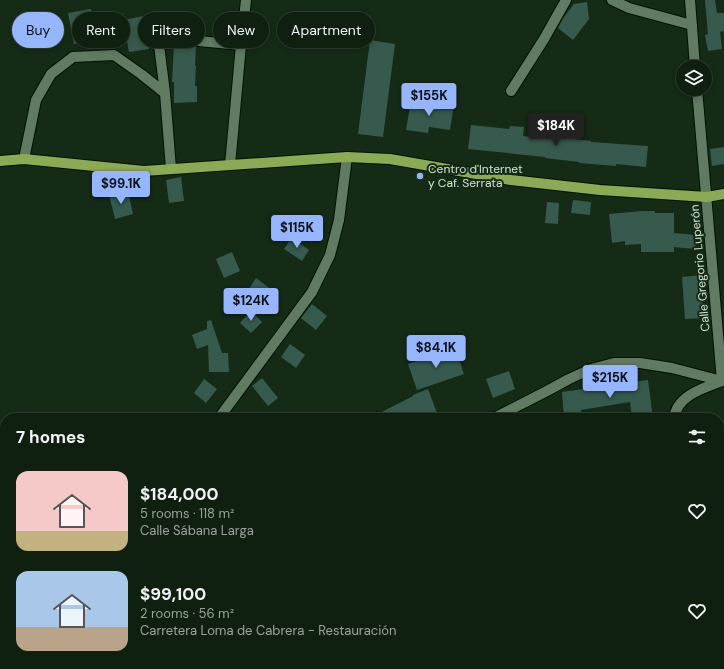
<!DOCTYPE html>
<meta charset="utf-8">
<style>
body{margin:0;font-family:"DM Sans",sans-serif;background:#192819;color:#f1f3f6;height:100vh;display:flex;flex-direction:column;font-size:15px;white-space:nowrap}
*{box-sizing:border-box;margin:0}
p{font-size:13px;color:#9ca39f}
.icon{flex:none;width:22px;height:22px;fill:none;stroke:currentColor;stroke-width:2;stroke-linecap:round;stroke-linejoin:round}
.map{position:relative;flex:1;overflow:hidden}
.panel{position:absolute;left:0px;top:413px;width:724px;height:256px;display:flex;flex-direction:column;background:#102010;border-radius:16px 16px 0 0;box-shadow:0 2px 6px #0003,0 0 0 1px #303e30}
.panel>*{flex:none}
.guide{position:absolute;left:12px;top:12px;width:400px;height:36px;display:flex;gap:8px}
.fabs{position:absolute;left:676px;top:60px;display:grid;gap:8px}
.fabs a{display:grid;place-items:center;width:36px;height:36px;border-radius:50%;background:#102010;box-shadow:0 2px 6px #0003,0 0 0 1px #303e30;font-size:20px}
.price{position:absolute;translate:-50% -34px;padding:0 9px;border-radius:4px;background:#95b6fd;color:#111;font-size:13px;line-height:26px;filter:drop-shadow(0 1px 2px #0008)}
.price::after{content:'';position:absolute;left:50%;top:24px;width:12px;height:9px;margin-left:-6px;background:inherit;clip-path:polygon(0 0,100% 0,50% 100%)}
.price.active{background:#222;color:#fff}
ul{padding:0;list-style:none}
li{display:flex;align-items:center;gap:12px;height:100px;padding:0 16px}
li span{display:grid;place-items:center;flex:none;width:112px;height:80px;border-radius:12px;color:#555}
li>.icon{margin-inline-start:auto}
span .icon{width:48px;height:48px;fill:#fffc;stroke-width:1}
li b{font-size:17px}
h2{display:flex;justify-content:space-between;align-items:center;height:48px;padding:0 16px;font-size:17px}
.pill{padding:0 14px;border-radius:18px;background:#102010;box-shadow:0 2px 6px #0003,0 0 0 1px #303e30;font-size:14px;line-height:36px}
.pill.active{background:#95b6fd;color:#111}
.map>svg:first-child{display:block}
.building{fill:#365a4d}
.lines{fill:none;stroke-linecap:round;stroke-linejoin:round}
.street-casing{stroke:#011303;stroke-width:12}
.primary-casing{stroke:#011303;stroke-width:12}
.street{stroke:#617a62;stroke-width:10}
.primary{stroke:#8ca953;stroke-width:10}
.poi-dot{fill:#95b6fd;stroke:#152b16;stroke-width:1.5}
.labels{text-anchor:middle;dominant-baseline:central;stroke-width:4;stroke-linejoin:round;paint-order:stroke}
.poi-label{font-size:12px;fill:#d2e0d2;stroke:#152b16;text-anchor:start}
.street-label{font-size:12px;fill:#d2e0d2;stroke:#152b16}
</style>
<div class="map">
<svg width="724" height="669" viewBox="0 0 724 669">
<rect width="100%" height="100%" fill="#152b16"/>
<path class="building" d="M705,0H715L717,13H724V31L720,32L722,49L708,51L705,35L708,34Z
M587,2L589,19L573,40L558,28L564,17L574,4Z
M91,9L97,39L74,44L68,13Z
M144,16L149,49L129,52L123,20Z
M370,40L395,44L383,137L358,134Z
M174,45L196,47L195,66H196L195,86H197V102L174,103V82H172Z
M411,101L437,105V102L454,105L450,130L429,127L428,133L406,130Z
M471,125L509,129L510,126L524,127L523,136L547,139V136L591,141V142L648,146L646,167L616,164V166L579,163V162L545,158V157L468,149Z
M724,147V164L712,166L710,149Z
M181,177L184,201L169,203L166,180Z
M128,191L133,214L115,219L109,195Z
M573,200L591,202L590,215L571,213Z
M547,202L559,203L558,224L545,223Z
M642,211H655V213H674V233L697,235L695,249L674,247V252H641V244L625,245V241L612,243L609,214Z
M292,238L309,250L302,261L284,249Z
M232,252L240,271L224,278L216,259Z
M702,275L704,318L685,319L682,277Z
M256,278L276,293L267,306L247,292Z
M312,304L327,316L316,330L301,318Z
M251,311L262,322L251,333L240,323Z
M211,320L222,353H228L229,372H209L208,345L197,349L192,335L207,329V321Z
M290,344L305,355L296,368L281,357Z
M455,348L464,374L417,390L408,364Z
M509,371L515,389L493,398L486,379Z
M262,378L278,398L268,406L252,386Z
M204,379L217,389L206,403L194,393Z
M648,380L653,418H632L630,402L581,410L582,418H564L562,392Z
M428,389L437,413L423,418H370L413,396V395Z"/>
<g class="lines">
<g class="street-casing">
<path id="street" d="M612,0L629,8L692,25
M690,0L695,67
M511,91L544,39L566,0
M24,159L36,100L51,74L73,57L114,55L141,74L165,93
M230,165L241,45
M171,169L165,93L159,45L163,40L167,38L241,45L246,0
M219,418L312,292L330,255L339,220L347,157
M494,418L547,391L569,379L591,369L614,363H640L672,368L722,381L724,380
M674,418C677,395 704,388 722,381L697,89
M719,578H724
M0,583H5
M291,664L293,669
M487,664V669"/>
</g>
<g class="primary-casing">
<path id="primary" d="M0,161L24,159L144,171L347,157L390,159L511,180L600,190L707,197L724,194"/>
</g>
<use href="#street" class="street"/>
<use href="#primary" class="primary"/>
</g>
<circle class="poi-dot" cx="420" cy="176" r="4"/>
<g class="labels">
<g class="poi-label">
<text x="428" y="169">Centro d'Internet<tspan x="428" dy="14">y Caf. Serrata</tspan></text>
</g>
<g class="street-label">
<text transform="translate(700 268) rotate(-95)">Calle Gregorio Luperón</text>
</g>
</g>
</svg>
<div class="fabs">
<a><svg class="icon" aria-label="layers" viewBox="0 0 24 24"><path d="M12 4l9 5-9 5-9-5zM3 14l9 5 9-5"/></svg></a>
</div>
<b class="price" style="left:429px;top:117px">$155K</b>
<b class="price active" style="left:556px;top:147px">$184K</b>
<b class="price" style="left:121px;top:205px">$99.1K</b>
<b class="price" style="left:297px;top:249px">$115K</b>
<b class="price" style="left:251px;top:322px">$124K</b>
<b class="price" style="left:436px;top:369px">$84.1K</b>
<b class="price" style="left:610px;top:399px">$215K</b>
<div class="guide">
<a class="pill active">Buy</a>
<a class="pill">Rent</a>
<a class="pill">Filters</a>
<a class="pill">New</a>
<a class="pill">Apartment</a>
</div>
<section class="panel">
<h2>7 homes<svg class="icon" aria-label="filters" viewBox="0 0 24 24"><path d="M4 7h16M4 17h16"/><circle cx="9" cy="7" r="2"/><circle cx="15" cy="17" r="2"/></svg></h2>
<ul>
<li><span style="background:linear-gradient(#f6c9c9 75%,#c2b280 0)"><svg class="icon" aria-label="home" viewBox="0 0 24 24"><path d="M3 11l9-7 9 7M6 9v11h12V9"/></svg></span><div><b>$184,000</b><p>5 rooms · 118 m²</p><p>Calle Sábana Larga</p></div><svg class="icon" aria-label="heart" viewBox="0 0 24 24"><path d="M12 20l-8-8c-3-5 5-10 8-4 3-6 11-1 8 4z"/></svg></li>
<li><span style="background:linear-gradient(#a9c7e8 70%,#b9a48a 0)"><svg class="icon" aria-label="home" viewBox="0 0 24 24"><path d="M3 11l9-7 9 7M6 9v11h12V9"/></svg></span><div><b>$99,100</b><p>2 rooms · 56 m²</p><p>Carretera Loma de Cabrera - Restauración</p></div><svg class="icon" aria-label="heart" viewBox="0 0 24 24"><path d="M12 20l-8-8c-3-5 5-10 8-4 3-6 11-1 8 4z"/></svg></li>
</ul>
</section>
</div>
